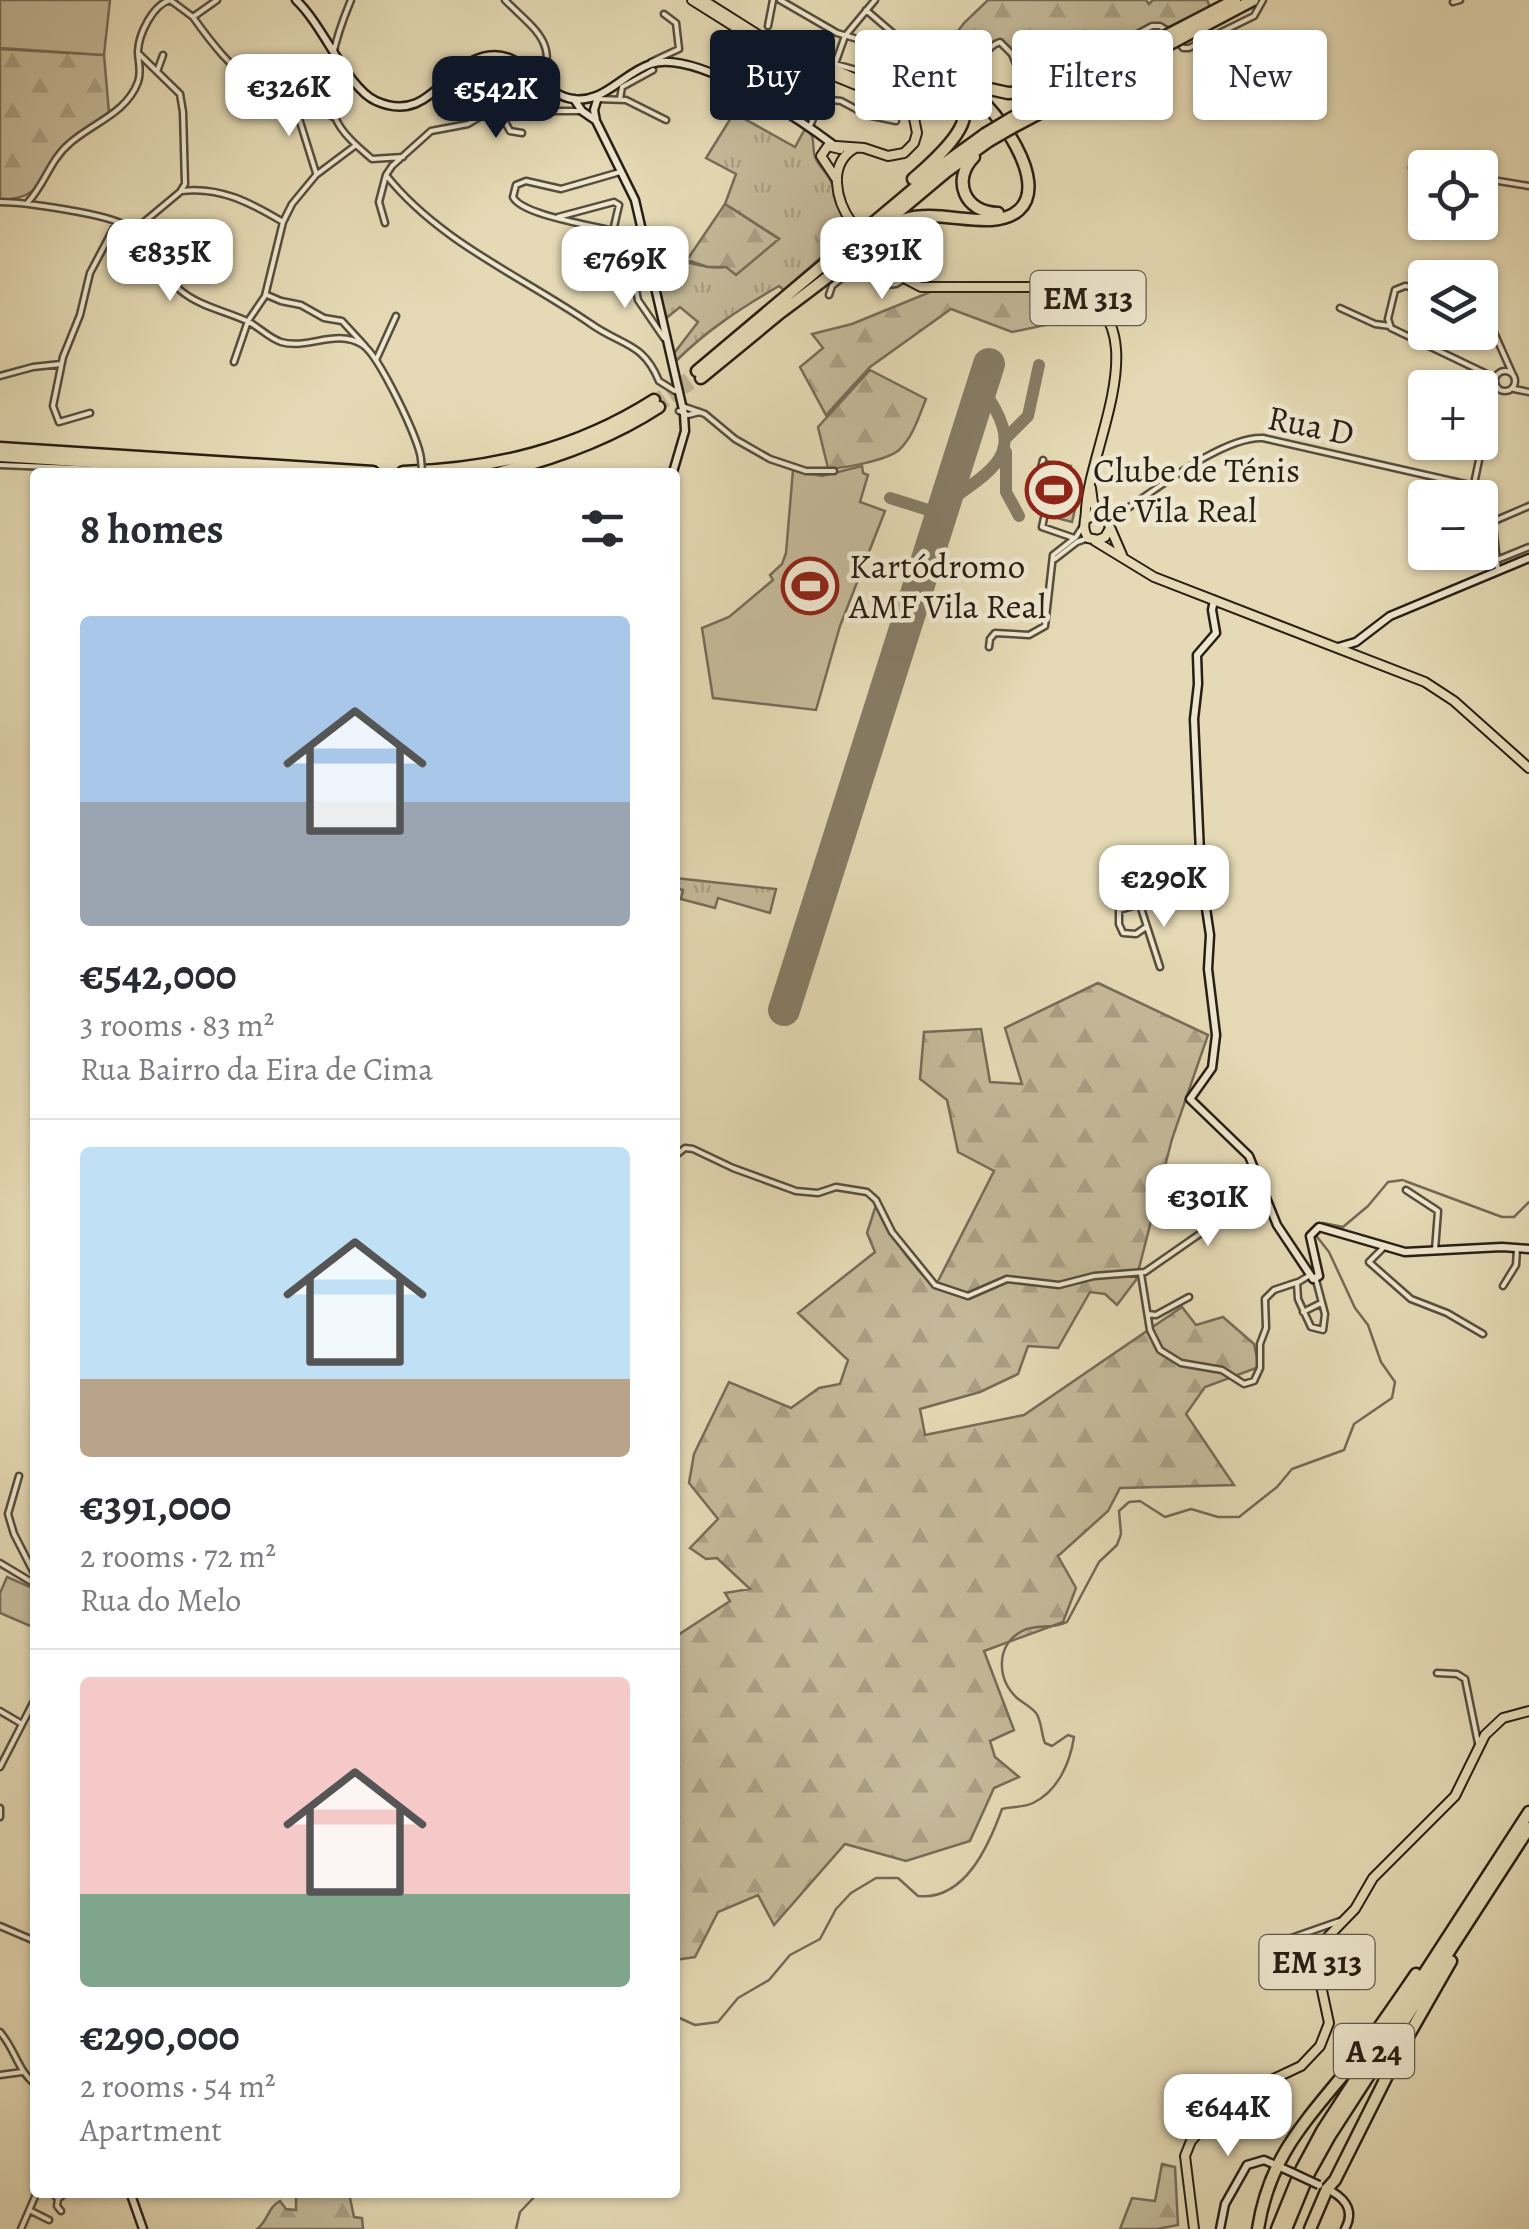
<!DOCTYPE html>
<meta charset="utf-8">
<style>
body{margin:0;font-family:Alegreya,serif;background:#f2f2f3;color:#2b2b33;height:100vh;display:flex;flex-direction:column;font-size:38px;white-space:nowrap}
*{box-sizing:border-box;margin:0}
p{font-size:32px;color:#7c7c81}
.icon{flex:none;width:55px;height:55px;fill:none;stroke:currentColor;stroke-width:2;stroke-linecap:round;stroke-linejoin:round}
.map{position:relative;flex:1;overflow:hidden}
.details{position:absolute;left:30px;top:468px;width:650px;height:1730px;display:flex;flex-direction:column;background:#fff;border-radius:10px;box-shadow:0 2px 8px #0004}
.details>*{flex:none}
.top-card{position:absolute;left:710px;top:30px;width:668px;height:90px;display:flex;gap:20px}
.tools{position:absolute;left:1408px;top:150px;display:grid;gap:20px}
.tools a{display:grid;place-items:center;width:90px;height:90px;border-radius:10px;background:#fff;box-shadow:0 2px 8px #0004;font-size:50px}
.price{position:absolute;translate:-50% -85px;padding:0 22px;border-radius:20px;background:#fff;color:#222;font-size:32px;line-height:65px;filter:drop-shadow(0 2px 5px #0008)}
.price::after{content:'';position:absolute;left:50%;top:60px;width:30px;height:22px;margin-left:-15px;background:inherit;clip-path:polygon(0 0,100% 0,50% 100%)}
.price.selected{background:#111827;color:#fff}
ul{padding:0;list-style:none}
li{display:grid;align-content:center;gap:20px;height:530px;padding:0 50px}
li+li{border-top:2px solid #e1e1e2}
li span{display:grid;place-items:center;height:310px;border-radius:10px;color:#555}
li>.icon{margin-inline-start:auto}
span .icon{width:180px;height:180px;fill:#fffc;stroke-width:1}
li b{font-size:42px}
h2{display:flex;justify-content:space-between;align-items:center;height:120px;padding:0 50px;font-size:42px}
.tag{padding:0 35px;border-radius:10px;background:#fff;box-shadow:0 2px 8px #0004;font-size:35px;line-height:90px}
.tag.selected{background:#111827;color:#fff}
.map>svg:first-child{display:block}
.grass{fill:url(#grass-tufts);stroke:#766c58;stroke-width:2.5}
.forest{fill:url(#forest-firs);stroke:#766c58;stroke-width:2.5}
.pitch{fill:#c5ba9a;stroke:#766c58;stroke-width:2.5}
.lines{fill:none;stroke-linecap:round;stroke-linejoin:round}
.stream{stroke:#736955;stroke-width:2.5}
.taxiway{stroke:#867c65;stroke-width:12}
.runway{stroke:#867c65;stroke-width:32}
.highway-tunnel{stroke:#bfb595;stroke-width:10;stroke-dasharray:10 5;stroke-linecap:butt}
.street-casing{stroke:#574e3d;stroke-width:9}
.secondary-casing{stroke:#281f15;stroke-width:11}
.primary-casing{stroke:#281f15;stroke-width:12}
.highway-casing{stroke:#281f15;stroke-width:15}
.street{stroke:#eee7cf;stroke-width:4}
.secondary{stroke:#eee7cf;stroke-width:6}
.primary{stroke:#e5dab5;stroke-width:8}
.highway{stroke:#e5dab5;stroke-width:10}
.street-bridge-casing{stroke:#574e3d;stroke-width:9;stroke-linecap:butt}
.secondary-bridge-casing{stroke:#281f15;stroke-width:11;stroke-linecap:butt}
.primary-bridge-casing{stroke:#281f15;stroke-width:12;stroke-linecap:butt}
.highway-bridge-casing{stroke:#281f15;stroke-width:15;stroke-linecap:butt}
.street-bridge{stroke:#eee7cf;stroke-width:4}
.secondary-bridge{stroke:#eee7cf;stroke-width:6}
.primary-bridge{stroke:#e5dab5;stroke-width:8}
.highway-bridge{stroke:#e5dab5;stroke-width:10}
.labels{text-anchor:middle;dominant-baseline:central;stroke-width:9;stroke-linejoin:round;paint-order:stroke}
.shield{fill:#eee7cf;stroke:#635b4d;stroke-width:2.5}
.shield-label{font-size:32px;font-weight:bold;fill:#281f15}
.street-label{font-size:35px;fill:#281f15;stroke:#eee7cf}
.poi-label{font-size:35px;fill:#281f15;stroke:#eee7cf;text-anchor:start}
</style>
<div class="map">
<svg width="1529" height="2229" viewBox="0 0 1529 2229">
<defs>
<pattern id="grass-tufts" width="24" height="20" patternUnits="userSpaceOnUse" patternTransform="scale(2.5)"><rect width="24" height="20" fill="#c5ba9a"/><path d="M3 7l-1-3M5 7V3M7 7l1-3M15 17l-1-3M17 17v-4M19 17l1-3" fill="none" stroke="#a99f84"/></pattern>
<pattern id="forest-firs" width="22" height="20" patternUnits="userSpaceOnUse" patternTransform="scale(2.5)"><rect width="22" height="20" fill="#c5ba9a"/><path d="M5 1l3.5 6h-7zM16 11l3.5 6h-7z" fill="#a99f84"/></pattern>
</defs>
<rect width="100%" height="100%" fill="#e5dab5"/>
<filter id="stains"><feTurbulence type="fractalNoise" baseFrequency=".002" numOctaves="4"/><feColorMatrix values="0 0 0 0 .2 0 0 0 0 .09 0 0 0 0 .02 0 0 0 .5 -.17"/></filter>
<radialGradient id="worn" r=".72"><stop offset=".6" stop-color="#630" stop-opacity="0"/><stop offset="1" stop-color="#630" stop-opacity=".3"/></radialGradient>
<path class="grass" d="M734,113L795,147L806,127C817,138 811,145 815,157C818,165 825,171 829,178C839,195 839,214 852,230L784,290L779,286C741,308 707,330 676,361L672,356L698,322L680,307L664,320L653,268L658,256C677,258 711,272 728,266C745,260 762,247 778,238L725,204L736,174L706,158Z
M675,878L776,889L770,913L718,898L715,908L681,899L683,890L675,888Z"/>
<path class="forest" d="M988,0H1146L1149,4L1153,0H1207L1210,7L1169,27L1153,23C1113,43 1072,77 1024,76L1016,57L1001,40L994,41L966,70L935,61L964,23Z
M0,49L104,55L109,113C94,124 76,132 63,146C36,173 48,199 0,200Z
M725,204L779,239L736,275L726,267H708L687,260Z
M935,290H1059L1083,298L1102,313L1012,332L951,309L870,367L826,415L800,367L823,348L812,334L852,324Z
M870,370L926,399C919,416 913,437 899,450C887,460 844,469 828,468L818,427Z
M1098,983L1208,1035L1172,1139L1136,1280L1117,1305L1105,1294L1090,1292L1058,1348L1028,1346L1018,1374L980,1392L920,1409L925,1435L1024,1415L1182,1307L1196,1325L1223,1317L1254,1344L1259,1367L1205,1387L1186,1414L1234,1485L1120,1488L1108,1511L1058,1556L1076,1588L1063,1622L984,1651L1014,1730L990,1741L995,1757L1019,1777L994,1788L970,1841L906,1861L845,1844L774,1925L758,1895L718,1912L695,1957L675,1960V1637L730,1601L725,1593L750,1589L717,1558L706,1559L690,1548L718,1519L689,1483L694,1454L729,1382L791,1408L819,1388L840,1384L848,1360L798,1313L875,1252L867,1233L876,1205C890,1235 911,1265 935,1287L994,1171L958,1152L947,1100L920,1079L924,1032L981,1029L990,1082L1022,1084L1005,1028Z
M1162,2164L1175,2167L1178,2225L1157,2229H1120L1132,2198L1155,2201Z
M296,2193H349L354,2217L362,2218L363,2229H257C269,2220 267,2208 280,2201L286,2209L296,2210Z"/>
<path class="pitch" d="M0,0H110L104,55L0,48Z
M1046,461L1071,466L1065,493L1078,496L1072,522L1046,515L1049,503L1040,487Z
M862,466L863,473L868,475L860,502L885,511L840,626L816,710L713,698L702,628L729,617L773,580L770,575L782,564L786,553L793,470L822,476Z
M7,1577L35,1589V1628L0,1613V1593Z"/>
<g class="lines">
<path class="stream" d="M1405,1181L1502,1217H1514L1529,1202
M1316,1226L1323,1223L1343,1227L1368,1206L1388,1182L1403,1180
M675,2016L695,2025L718,2022L738,1998L769,1980L790,1955L820,1939L836,1909L851,1893L876,1878H898L918,1896C965,1901 989,1845 1002,1809C1012,1806 1023,1808 1033,1803C1058,1791 1070,1763 1074,1737L1068,1735L1052,1746L1045,1743C1041,1734 1042,1721 1036,1713C1031,1707 1023,1703 1017,1698C997,1679 995,1646 1022,1631C1036,1623 1053,1630 1067,1622L1099,1562L1117,1545L1121,1534L1119,1511L1129,1502L1140,1501L1165,1517L1191,1509L1218,1517H1239L1277,1487L1292,1469L1344,1450L1354,1424L1392,1398L1395,1382L1381,1362L1368,1325L1355,1308L1329,1252L1314,1233
M516,2229L520,2212L539,2192"/>
<path class="taxiway" d="M1006,438L1028,416L1039,365
M1006,452V492L1019,516
M890,498L941,514
M945,504C1000,465 1027,452 982,388"/>
<path class="runway" d="M784,1010L989,364"/>
<path class="highway-tunnel" d="M654,400L697,371
M659,407L701,378"/>
<g class="street-casing">
<path id="street" d="M170,0L193,17L217,0
M351,0C336,36 322,78 335,117C341,133 359,148 372,159L403,157
M505,0C529,25 560,42 541,80
M780,0L837,33L888,48
M1453,2L1460,0
M866,10L894,34L905,80
M193,17C210,41 234,73 261,87C288,100 307,99 335,118
M768,26L773,0
M894,34L902,38L912,65L941,63L964,72C980,67 985,46 1000,42L1012,54L1021,76L1029,78L1084,63L1152,26H1160L1169,32
M868,42L860,71L835,64L845,36L875,0
M1179,43L1183,48H1189L1254,16L1263,0
M651,62L679,49L676,23L664,14
M158,69L163,55
M511,76L516,92L549,99
M739,86L752,59
M292,96L316,173
M597,99L626,100L666,120
M620,99L622,87L653,70
M821,99L841,101L867,115L896,121
M499,111L510,131L522,133
M484,113L486,96L499,77L527,67
M810,126L828,83
M1412,168L1425,170
M386,175C439,242 523,277 591,324C622,346 643,342 659,381
M1480,178L1529,186
M181,191C220,186 251,203 283,222
M0,202C23,202 109,214 126,226C150,242 160,271 180,290C200,307 226,311 249,322C260,328 269,338 281,342C308,350 336,328 363,345C379,356 419,439 421,459
M28,202C44,185 51,159 69,144C92,123 126,114 138,82C142,71 138,62 138,51C139,33 153,5 170,0
M558,217L614,202L619,205L613,231C591,225 522,215 513,197L516,185L526,181L561,189L620,172
M385,223L379,202L386,175L392,166L431,131L468,124L490,111H582
M132,232L180,192L185,184L183,112L180,94L139,54
M631,262L638,300L664,338
M1425,289L1405,286L1395,290L1388,319L1391,328L1487,374L1495,381
M267,295L281,301L301,305L324,318L342,321L365,346
M829,295L832,286L855,267L863,268L886,285L896,284L904,279
M1480,301L1513,375
M1340,308L1375,324L1390,326
M376,360L396,316
M234,362L248,321L265,296L283,222L292,204L316,175L356,145
M1495 381a10 10 0 1 1 20 0a10 10 0 1 1-20 0Z
M0,376L33,367L61,364
M659,381L675,391
M1514,389L1529,392
M682,406L705,414L735,439L770,459L806,471H834
M679,411L688,415L700,412
M90,413L59,422L53,406L63,357L80,315L90,273L117,222
M1043,460L1037,484L1047,504L1042,527L1074,538
M0,465L150,471
M1474,484L1495,384
M1106,518L1122,512C1156,490 1223,436 1263,438L1483,488L1490,497L1498,571
M1492,522L1529,506
M1055,559L1077,542L1088,538
M1497,560L1529,547
M989,647L990,639L995,633L1029,635L1045,626L1053,555L1076,537L1083,526
M1140,905L1160,967
M1146,927L1136,934L1123,933L1119,924V910L1163,898L1202,894
M675,1156L685,1148L693,1149L733,1168L796,1191L818,1193L836,1187L867,1192L876,1200L892,1232L935,1285L968,1296L1007,1279L1059,1285L1094,1276L1145,1272L1263,1190
M1406,1190L1438,1211L1435,1250
M1384,1247L1369,1262L1411,1299L1447,1313L1483,1334
M1141,1274L1150,1330L1160,1350L1181,1363L1222,1370L1244,1384L1254,1381L1260,1368V1344L1266,1328L1265,1299L1274,1290L1298,1282
M1310,1275L1297,1283L1298,1299L1311,1327L1323,1330L1325,1314L1316,1280
M1503,1286L1516,1265L1517,1249
M1303,1312L1321,1303
M1148,1314L1156,1315L1189,1297
M19,1476L8,1514L14,1534L35,1575
M0,1563L35,1584
M1437,1673L1457,1674L1465,1679L1478,1743
M0,1711L22,1724
M0,1767L35,1699
M0,1808V1817
M0,1926L35,1941
M1274,1944L1340,1921
M0,2032C15,2049 18,2071 35,2084
M0,2075L22,2072
M52,2192L58,2199L66,2192
M58,2199L57,2206L61,2211
M31,2211L49,2220
M21,2229L37,2192"/>
</g>
<g class="secondary-casing">
<path id="secondary" d="M296,0C324,26 347,88 376,101C428,124 442,69 482,57C522,46 536,89 568,98C602,107 622,73 651,64C695,49 798,118 835,146
M598,97L594,110L596,121L635,200L684,414L685,431L673,472
M574,99L582,111L595,120
M1214,600L1212,610L1216,633L1197,655L1198,684L1194,719L1201,875L1210,935L1208,969L1216,1035L1212,1068L1190,1099L1249,1156L1277,1225L1313,1279L1319,1276L1310,1236L1319,1227L1405,1252L1502,1247L1529,1249
M1339,647L1356,642L1390,616L1529,558
M1325,2188C1343,2196 1356,2209 1345,2229
M130,2192L143,2229
M1220,2229L1225,2204L1247,2165L1264,2160L1289,2171"/>
</g>
<g class="primary-casing">
<path id="primary" d="M692,0L773,51L888,98
M703,0L760,36L856,79L876,85L896,79L905,80L911,88L909,99L898,103L890,99L887,88L890,82
M836,146L864,148L888,156L904,153L914,143L917,133L910,98
M837,180L821,156L828,146L840,149
M852,223C836,201 827,164 855,148
M874,249L902,277L921,287H1061C1166,312 1090,442 1086,509C1086,522 1081,527 1088,538L1098,540L1105,537L1109,530
M1091,488L1093,503L1099,514
M1085,520L1095,514L1106,518L1122,555
M1095,541L1154,577L1425,682L1454,701L1529,768
M1194,2229L1185,2156L1191,2141L1206,2124L1267,2082L1301,2066L1320,2046L1329,2023L1317,1967L1319,1946L1355,1909L1373,1878L1455,1796L1485,1735L1503,1718L1529,1711"/>
</g>
<g class="highway-casing">
<path id="highway" d="M907,81L931,80
M962,83L1008,93L1046,91L1159,38
M912,93L924,87H939
M1010,119L1057,93
M1015,126L1164,47
M974,157C951,180 965,213 998,213
M913,179C937,158 1003,103 934,87
M884,224L946,172L989,141
M776,316C799,299 822,282 844,264C863,248 882,227 906,219C940,208 994,233 1019,210C1050,182 997,110 972,92C961,85 949,82 936,80
M697,371L942,165L985,134
M701,378L780,313
M0,448L373,472
M0,456L247,472
M403,472C494,469 577,449 654,400
M501,472C557,458 610,439 659,407
M1258,2229C1269,2158 1304,2123 1348,2069C1372,2039 1394,2006 1416,1974
M1277,2229L1301,2170L1322,2131L1529,1812
M1286,2229L1309,2173L1329,2137L1529,1828
M1310,2229L1327,2189L1335,2180L1398,2054L1451,1961"/>
</g>
<use href="#street" class="street"/>
<use href="#secondary" class="secondary"/>
<use href="#primary" class="primary"/>
<use href="#highway" class="highway"/>
<g class="street-bridge-casing">
<path id="street-bridge" d="M421,459L422,472"/>
</g>
<g class="secondary-bridge-casing">
<path id="secondary-bridge" d="M1289,2171L1319,2185"/>
</g>
<g class="primary-bridge-casing">
<path id="primary-bridge" d="M852,223L874,249"/>
</g>
<g class="highway-bridge-casing">
<path id="highway-bridge" d="M1160,39L1235,0
M1164,47L1253,0
M985,134L1010,119
M989,141L1015,126"/>
</g>
<use href="#street-bridge" class="street-bridge"/>
<use href="#secondary-bridge" class="secondary-bridge"/>
<use href="#primary-bridge" class="primary-bridge"/>
<use href="#highway-bridge" class="highway-bridge"/>
</g>
<defs>
<g id="stadium-ring" transform="scale(2.875)"><circle r="9.5" fill="#eee7cf" stroke="#8f2418" stroke-width="1.5"/><path d="M0-5a6.5 5 0 1 0 0 10a6.5 5 0 1 0 0-10ZM-3.5-1.8h7v3.6h-7Z" fill="#8f2418"/></g>
</defs>
<g fill-rule="evenodd">
<use href="#stadium-ring" x="1054" y="490"/>
<use href="#stadium-ring" x="810" y="586"/>
</g>
<g class="labels">
<g class="shield">
<rect x="1030.5" y="271" width="115" height="54" rx="8"/>
<rect x="1259.5" y="1935" width="115" height="54" rx="8"/>
<rect x="1334" y="2024" width="80" height="54" rx="8"/>
</g>
<g class="shield-label">
<text x="1088" y="298">EM 313</text>
<text x="1317" y="1962">EM 313</text>
<text x="1374" y="2051">A 24</text>
</g>
<g class="street-label">
<text transform="translate(1311 425) rotate(11)">Rua D</text>
</g>
<g class="poi-label">
<text x="1093" y="470">Clube de Ténis<tspan x="1093" dy="40">de Vila Real</tspan></text>
<text x="849" y="566">Kartódromo<tspan x="849" dy="40">AMF Vila Real</tspan></text>
</g>
</g>
<rect width="100%" height="100%" filter="url(#stains)"/>
<rect width="100%" height="100%" fill="url(#worn)"/>
</svg>
<div class="tools">
<a><svg class="icon" aria-label="locate" viewBox="0 0 24 24"><circle cx="12" cy="12" r="6"/><path d="M12 2v4M12 18v4M2 12h4M18 12h4"/></svg></a>
<a><svg class="icon" aria-label="layers" viewBox="0 0 24 24"><path d="M12 4l9 5-9 5-9-5zM3 14l9 5 9-5"/></svg></a>
<a>+</a>
<a>−</a>
</div>
<b class="price" style="left:289px;top:139px">€326K</b>
<b class="price selected" style="left:496px;top:141px">€542K</b>
<b class="price" style="left:882px;top:302px">€391K</b>
<b class="price" style="left:170px;top:304px">€835K</b>
<b class="price" style="left:625px;top:311px">€769K</b>
<b class="price" style="left:1164px;top:930px">€290K</b>
<b class="price" style="left:1208px;top:1249px">€301K</b>
<b class="price" style="left:1228px;top:2159px">€644K</b>
<div class="top-card">
<a class="tag selected">Buy</a>
<a class="tag">Rent</a>
<a class="tag">Filters</a>
<a class="tag">New</a>
</div>
<section class="details">
<h2>8 homes<svg class="icon" aria-label="filters" viewBox="0 0 24 24"><path d="M4 7h16M4 17h16"/><circle cx="9" cy="7" r="2"/><circle cx="15" cy="17" r="2"/></svg></h2>
<ul>
<li><span style="background:linear-gradient(#a9c7e8 60%,#9aa5b1 0)"><svg class="icon" aria-label="home" viewBox="0 0 24 24"><path d="M3 11l9-7 9 7M6 9v11h12V9"/></svg></span><div><b>€542,000</b><p>3 rooms · 83 m²</p><p>Rua Bairro da Eira de Cima</p></div></li>
<li><span style="background:linear-gradient(#bfe0f5 75%,#b9a48a 0)"><svg class="icon" aria-label="home" viewBox="0 0 24 24"><path d="M3 11l9-7 9 7M6 9v11h12V9"/></svg></span><div><b>€391,000</b><p>2 rooms · 72 m²</p><p>Rua do Melo</p></div></li>
<li><span style="background:linear-gradient(#f6c9c9 70%,#7fa58c 0)"><svg class="icon" aria-label="home" viewBox="0 0 24 24"><path d="M3 11l9-7 9 7M6 9v11h12V9"/></svg></span><div><b>€290,000</b><p>2 rooms · 54 m²</p><p>Apartment</p></div></li>
</ul>
</section>
</div>
